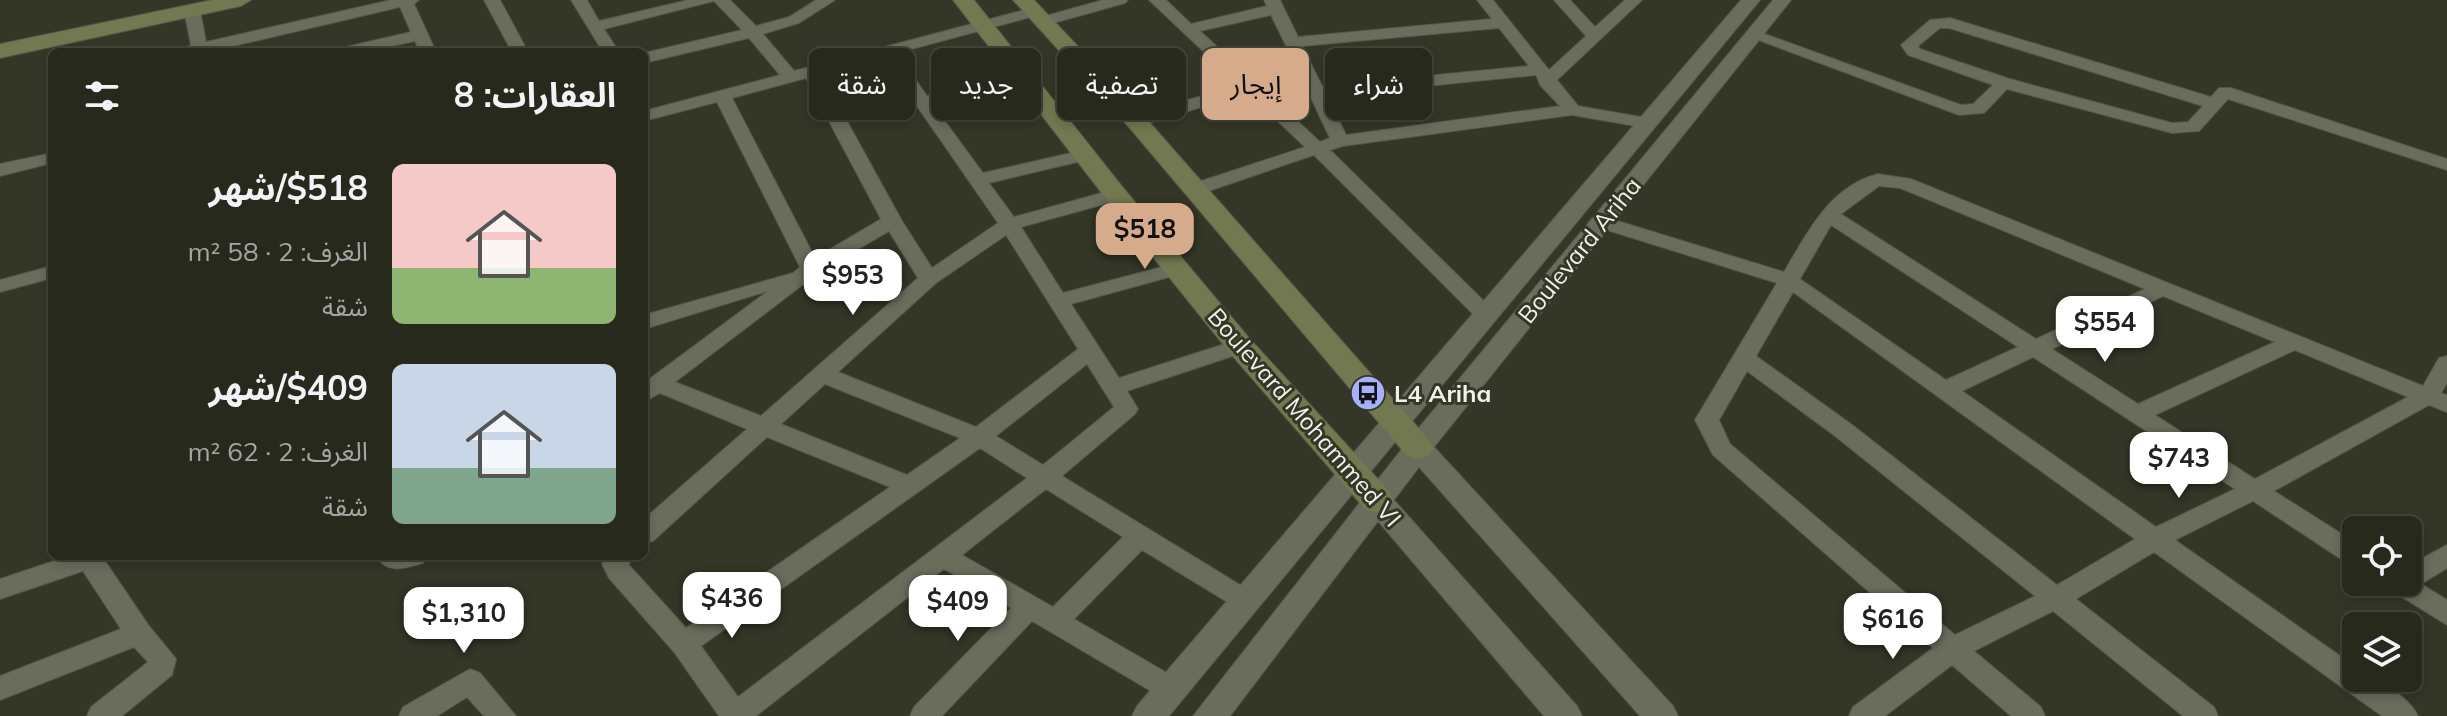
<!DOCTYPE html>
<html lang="ar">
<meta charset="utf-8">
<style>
body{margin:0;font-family:Mulish,"Noto Sans Arabic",sans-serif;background:#33352a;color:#f1f3f6;direction:rtl;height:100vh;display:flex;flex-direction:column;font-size:30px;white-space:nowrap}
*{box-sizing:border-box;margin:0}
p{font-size:26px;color:#a4a6a4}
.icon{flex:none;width:44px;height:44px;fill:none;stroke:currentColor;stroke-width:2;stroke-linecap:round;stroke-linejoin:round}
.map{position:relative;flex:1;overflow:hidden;direction:ltr}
.panel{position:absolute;left:48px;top:48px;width:600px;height:512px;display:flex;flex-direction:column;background:#27291d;border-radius:12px;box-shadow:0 4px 12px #0003,0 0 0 2px #43453b;direction:rtl}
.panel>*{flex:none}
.banner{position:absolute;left:672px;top:48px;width:760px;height:72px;direction:rtl;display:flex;gap:16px}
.tools{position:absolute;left:2342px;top:516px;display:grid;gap:16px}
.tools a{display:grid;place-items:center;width:80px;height:80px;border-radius:12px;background:#27291d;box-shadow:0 4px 12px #0003,0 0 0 2px #43453b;font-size:40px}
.price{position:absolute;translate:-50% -68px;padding:0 18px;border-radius:16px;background:#fff;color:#222;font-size:26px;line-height:52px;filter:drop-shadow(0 2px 4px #0008)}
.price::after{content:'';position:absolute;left:50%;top:48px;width:24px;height:18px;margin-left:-12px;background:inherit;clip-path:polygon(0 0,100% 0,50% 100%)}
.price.on{background:#d6ab8b;color:#111}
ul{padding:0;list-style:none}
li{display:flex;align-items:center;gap:24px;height:200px;padding:0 32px}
li span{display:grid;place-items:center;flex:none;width:224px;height:160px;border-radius:12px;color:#555}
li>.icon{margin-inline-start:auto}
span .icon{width:96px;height:96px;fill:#fffc;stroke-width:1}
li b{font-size:34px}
h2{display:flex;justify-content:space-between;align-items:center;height:96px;padding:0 32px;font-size:34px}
.pill{padding:0 28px;border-radius:12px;background:#27291d;box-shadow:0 4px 12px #0003,0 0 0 2px #43453b;font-size:28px;line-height:72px}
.pill.on{background:#d6ab8b;color:#111}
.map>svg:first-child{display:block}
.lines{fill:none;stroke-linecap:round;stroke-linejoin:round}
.minor-casing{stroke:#535547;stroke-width:2}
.tertiary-casing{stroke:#535547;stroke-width:2}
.secondary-casing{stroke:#535547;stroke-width:2}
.minor{fill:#6a6d5c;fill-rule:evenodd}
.tertiary{fill:#6a6d5c;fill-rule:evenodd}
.secondary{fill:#727850;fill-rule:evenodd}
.labels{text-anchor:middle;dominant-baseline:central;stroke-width:6;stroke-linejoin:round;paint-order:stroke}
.street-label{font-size:24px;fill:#f0f1e8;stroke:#343727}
.poi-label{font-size:24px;font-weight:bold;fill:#f0f1e8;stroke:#343727;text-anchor:start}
</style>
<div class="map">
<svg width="2447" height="716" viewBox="0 0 2447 716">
<rect width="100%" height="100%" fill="#343727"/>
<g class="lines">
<g class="minor-casing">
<path id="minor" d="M391,0H419L414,4L436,52H420L415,41L364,52H335L337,49L411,32L400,7L208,52H175L191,45L184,10L192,5L200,10L206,42Z
M484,0H500L528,52H512Z
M571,0H587L599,21L688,0H730L756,26L789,17L816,0H835L799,23L763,34L794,71L1028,9H1038V15L897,53L927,96L1023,71L1029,72L1031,76L1029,80L933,105L983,173L1084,150L1090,151L1093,155L1090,159L989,183L1014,217L1116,189L1123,191L1125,195L1123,199L1021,227L1063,293L1177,263L1187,269L1184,273L1071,304L1119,378L1240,339L1248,341L1251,346L1248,351L1127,391L1138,409L1135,414L1062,476L1255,594L1259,601L1255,608L1246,611L1237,608L1142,550L1074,619L1181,681L1185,689L1181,697L1171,701L1161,697L1032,621L942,716H910L914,707L1011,608L944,569L756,716H719L674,652L609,578L602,564L606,556H632L629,565L686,628L890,487L767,437L653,541L644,543V519L747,429L660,393L644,402V383L768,291L644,329V315L793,273L800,267L717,102L644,121V111L780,75L749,38L644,63V53L742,30L714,1L604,29L619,52H603ZM883,57L998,223L932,268L902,221L821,74ZM806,78L881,219L815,258L732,98ZM889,231L918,278L761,416L675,382L818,273ZM1006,235L1078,349L976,427L838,372L936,283ZM1087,364L1114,407L1043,465L996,436ZM825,384L960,438L907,475L781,424ZM980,448L1027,478L738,697L701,646ZM1046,489L1123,537L1053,607L962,555Z
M1103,0H1128L1125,3L1043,26L1035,21L1038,18Z
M1149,0H1166L1191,24L1267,6L1264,0H1280L1298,37L1492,19L1477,0H1493L1549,70L1586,36L1554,0H1570L1595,27L1625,0H1642L1557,80L1578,106L1647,118L1656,123L1647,128L1572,115L1343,146L1330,150L1493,310L1497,315L1493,320H1479L1314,155L1200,194H1186L1184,190L1186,186L1305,147L1248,93L1142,125H1130L1127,121L1130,117L1239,85ZM1271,15L1297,68L1251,78L1200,31ZM1499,28L1529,66L1322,86L1302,46ZM1536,75L1540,85L1560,106L1346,135L1327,96ZM1301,77L1330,138L1320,142L1260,86Z
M1950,18L2211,97L2219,88H2231L2447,159V170L2228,99L2199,131L2172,133L2007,89L1984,113L1959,115L1745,35L1753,30L1759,32L1961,105L1973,104L1993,85L1908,55L1901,45L1930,20ZM1940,28H1949L2203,106L2188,122L2172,123L2010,79L1920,49L1918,46Z
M52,153V163L0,176V164Z
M1878,174L1911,179L2423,386L2439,358L2447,356V383L2441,393L2447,395V412L2429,405L2274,491L2356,543V566L2347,563L2253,501L2175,540L2356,667V678C2377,678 2409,696 2418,716H2382L2154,552L2076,599L2214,707L2218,716H2183L2053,611L1974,651L2041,707L2045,716H2011L1952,665L1885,716H1849L1853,707L1933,648L1713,455L1695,420L1777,283L1594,226L1591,222L1594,218H1608L1784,272C1807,233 1830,186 1878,174ZM1879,186L1900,188L2145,289L2036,339L1841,214ZM1831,225L2018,347L1946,380L1800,279ZM1793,292L2135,539L2057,585L1851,424L1756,356ZM2163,296L2275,342L2138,404L2052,349ZM2295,350L2408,397L2255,479L2155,415ZM2033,357L2235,489L2156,527L1962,391ZM1747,371L1835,436L2035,596L1955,635L1730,444L1719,420Z
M52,266V278L0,292V280Z
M2447,545V568L2421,584L2447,600V625L2389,589L2385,582H2408V566Z
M69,556L103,558L149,626L176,659L172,675L122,716H87L91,707L148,662L134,647L0,700V676L121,629L83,571L0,599V579Z
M376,556H427L423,563C406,568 387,575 376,556Z
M470,669L480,673L516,716H484L467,697L437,716H399L403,707Z"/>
</g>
<g class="tertiary-casing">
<path id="tertiary" d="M1741,0H1760L1169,716H1132L1137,706Z
M1773,0H1791L1434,447L1673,706L1678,716H1640L1419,467L1394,500L1577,706L1582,716H1544L1378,521L1230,716H1193L1408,441Z"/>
</g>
<g class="secondary-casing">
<path id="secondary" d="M212,0H251L241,6L0,58V44Z
M953,0H974L1125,190L1250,339L1389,491L1394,500L1389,509L1377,512L1365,509L1230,353L1107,200Z
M1013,0H1034L1144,116L1429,440L1434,448L1429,456L1418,459L1407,456L1128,126Z"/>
</g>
<use href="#minor" class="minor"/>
<use href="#tertiary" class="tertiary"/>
<use href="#secondary" class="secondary"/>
</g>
<defs>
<g id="bus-disc" transform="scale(1.8)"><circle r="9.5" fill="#a6b1fc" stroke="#343727"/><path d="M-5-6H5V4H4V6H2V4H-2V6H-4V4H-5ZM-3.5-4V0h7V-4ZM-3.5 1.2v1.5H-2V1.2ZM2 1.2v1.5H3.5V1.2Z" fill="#111"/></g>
</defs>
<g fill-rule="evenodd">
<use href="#bus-disc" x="1368" y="393"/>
</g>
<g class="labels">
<g class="street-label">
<text transform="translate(1579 250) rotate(-51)">Boulevard Ariha</text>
<text transform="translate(1305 417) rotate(49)">Boulevard Mohammed VI</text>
</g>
<g class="poi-label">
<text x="1394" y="393">L4 Ariha</text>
</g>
</g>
</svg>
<div class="tools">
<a><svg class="icon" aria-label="locate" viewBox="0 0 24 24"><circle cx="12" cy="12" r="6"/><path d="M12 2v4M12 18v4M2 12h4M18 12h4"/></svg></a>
<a><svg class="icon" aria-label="layers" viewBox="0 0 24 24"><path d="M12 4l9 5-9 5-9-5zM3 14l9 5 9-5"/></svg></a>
</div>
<b class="price on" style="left:1145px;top:271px">$518</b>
<b class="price" style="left:853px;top:317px">$953</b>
<b class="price" style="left:2105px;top:364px">$554</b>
<b class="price" style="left:2179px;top:500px">$743</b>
<b class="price" style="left:732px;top:640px">$436</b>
<b class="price" style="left:958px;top:643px">$409</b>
<b class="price" style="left:464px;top:655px">$1,310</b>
<b class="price" style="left:1893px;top:661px">$616</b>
<div class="banner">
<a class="pill">شراء</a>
<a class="pill on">إيجار</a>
<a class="pill">تصفية</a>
<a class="pill">جديد</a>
<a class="pill">شقة</a>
</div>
<section class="panel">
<h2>العقارات: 8<svg class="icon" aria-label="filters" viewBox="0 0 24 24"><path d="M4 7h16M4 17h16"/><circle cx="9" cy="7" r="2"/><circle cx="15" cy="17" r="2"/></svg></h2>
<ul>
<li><span style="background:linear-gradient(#f6c9c9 65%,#8fb573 0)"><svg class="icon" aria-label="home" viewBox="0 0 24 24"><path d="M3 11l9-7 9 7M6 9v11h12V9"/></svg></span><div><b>$518/شهر</b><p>الغرف: 2 · 58 m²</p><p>شقة</p></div></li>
<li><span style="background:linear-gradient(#c9d6e8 65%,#7fa58c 0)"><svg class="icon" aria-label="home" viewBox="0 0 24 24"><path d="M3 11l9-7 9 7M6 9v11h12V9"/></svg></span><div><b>$409/شهر</b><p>الغرف: 2 · 62 m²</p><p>شقة</p></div></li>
</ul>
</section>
</div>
